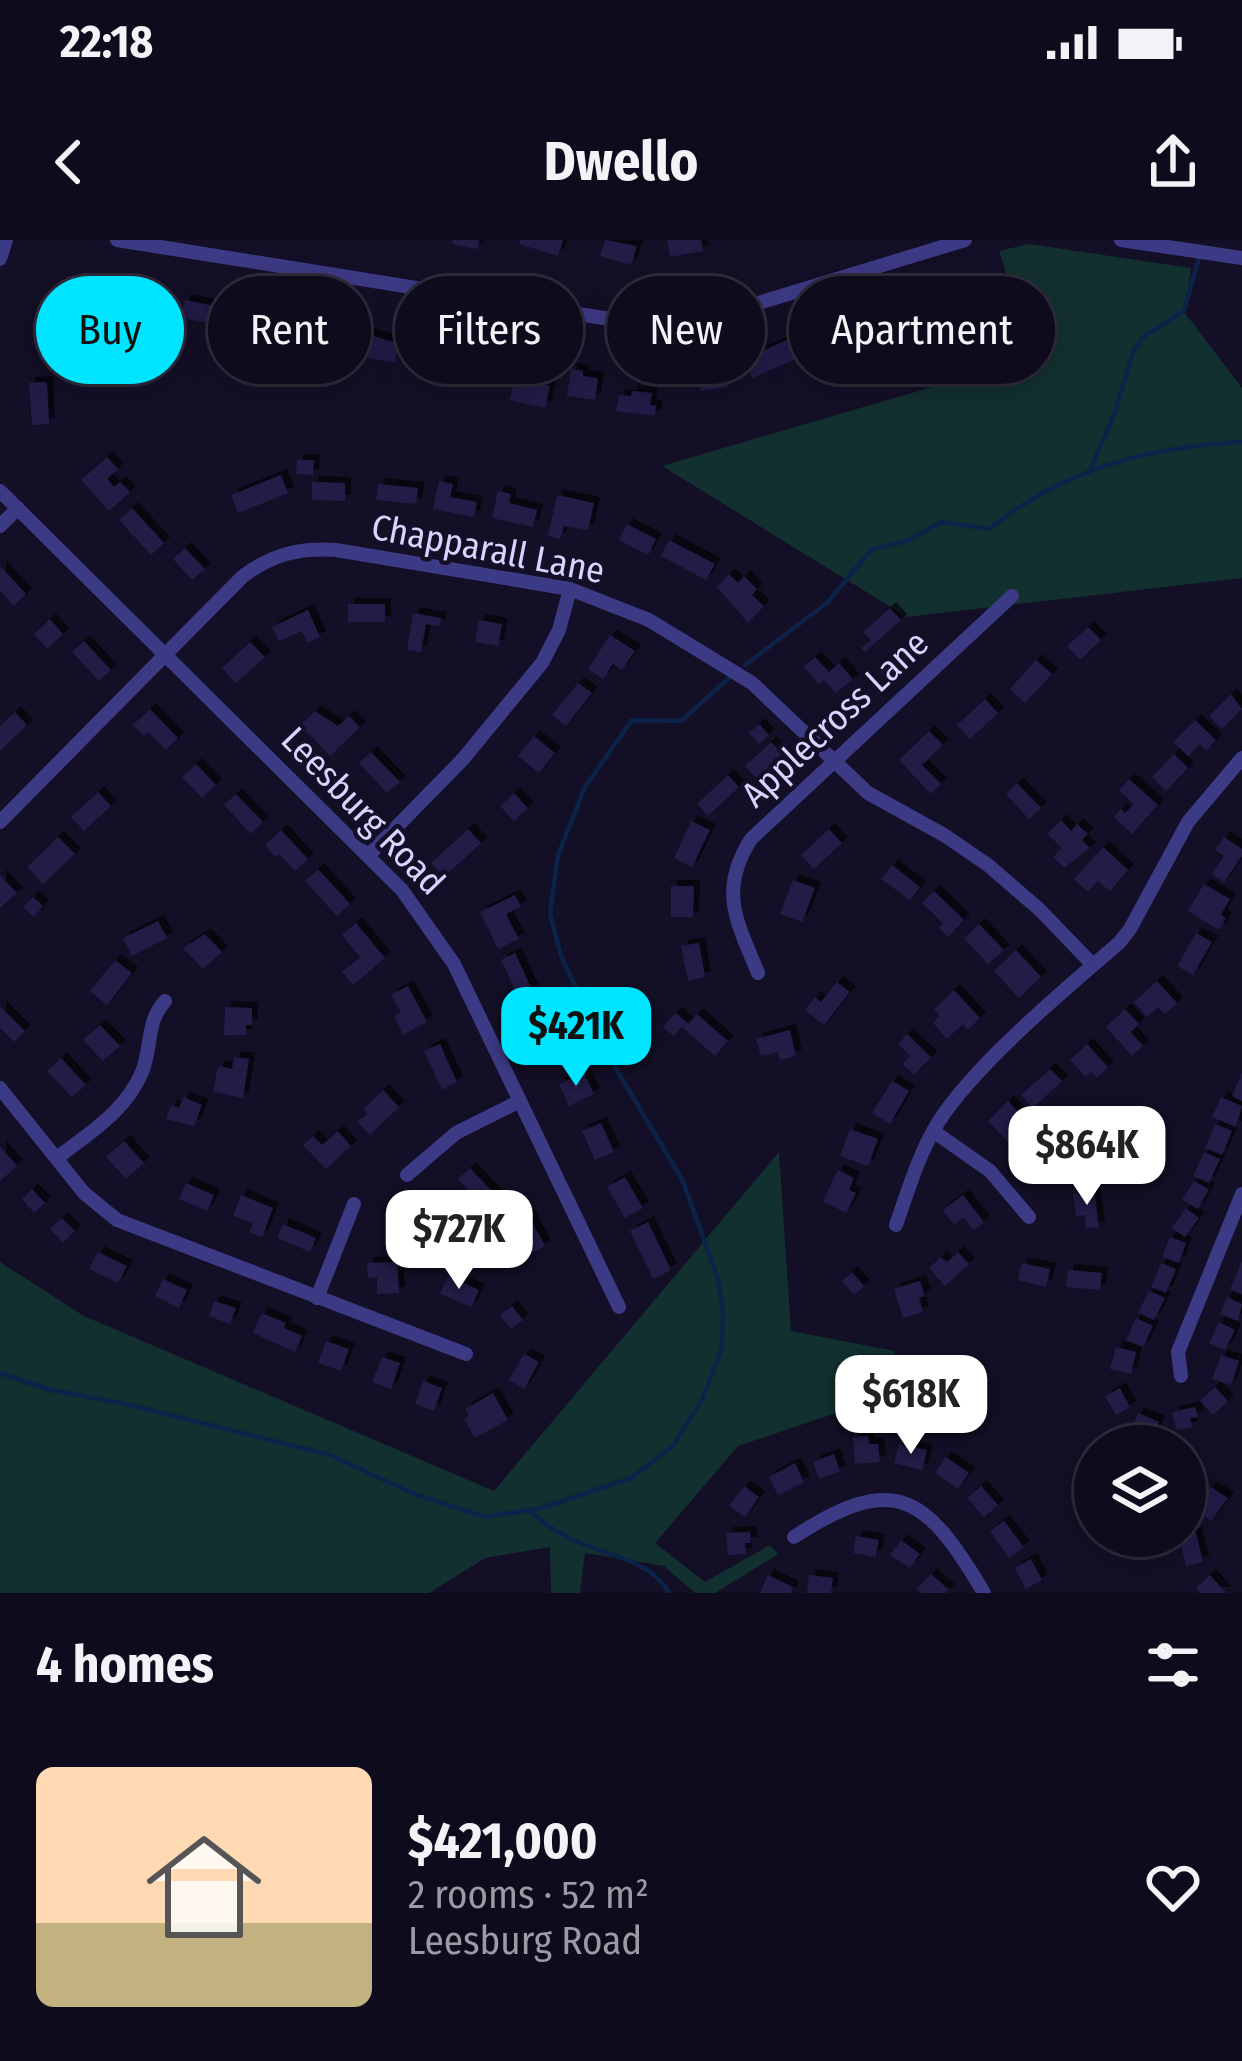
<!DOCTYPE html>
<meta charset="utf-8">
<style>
body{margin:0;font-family:"Fira Sans Condensed",sans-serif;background:#1c1929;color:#f1f3f6;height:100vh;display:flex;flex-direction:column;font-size:45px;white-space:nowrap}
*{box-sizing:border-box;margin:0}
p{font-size:39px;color:#9b9ba3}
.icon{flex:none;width:66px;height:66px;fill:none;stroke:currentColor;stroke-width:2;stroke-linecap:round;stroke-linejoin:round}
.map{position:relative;height:1353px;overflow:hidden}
.panel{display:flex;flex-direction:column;background:#0e0b1c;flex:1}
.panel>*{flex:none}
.guide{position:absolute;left:36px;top:36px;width:1170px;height:108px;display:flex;gap:24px}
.controls{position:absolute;left:1074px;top:1185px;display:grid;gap:24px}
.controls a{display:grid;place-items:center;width:132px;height:132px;border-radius:50%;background:#0e0b1c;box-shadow:0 6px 30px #0003,0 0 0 3px #2e2b3b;font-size:60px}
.price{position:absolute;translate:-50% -102px;padding:0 27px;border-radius:24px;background:#fff;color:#222;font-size:39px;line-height:78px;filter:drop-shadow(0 3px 6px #0008)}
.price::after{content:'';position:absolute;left:50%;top:72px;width:36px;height:27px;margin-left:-18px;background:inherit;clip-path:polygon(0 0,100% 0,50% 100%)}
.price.current{background:#00e5ff;color:#111}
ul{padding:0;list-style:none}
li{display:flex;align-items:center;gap:36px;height:300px;padding:0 36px}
li span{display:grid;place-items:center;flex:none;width:336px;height:240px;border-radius:18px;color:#555}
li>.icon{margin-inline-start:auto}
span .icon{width:144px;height:144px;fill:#fffc;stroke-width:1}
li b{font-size:51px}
h2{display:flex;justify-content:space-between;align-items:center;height:144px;padding:0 36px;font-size:51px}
.chip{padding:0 42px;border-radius:54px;background:#0e0b1c;box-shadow:0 6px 30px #0003,0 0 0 3px #2e2b3b;font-size:42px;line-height:108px}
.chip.current{background:#00e5ff;color:#111}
.status{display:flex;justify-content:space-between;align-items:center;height:84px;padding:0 60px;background:#0e0b1c;direction:ltr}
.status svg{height:33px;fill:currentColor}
header{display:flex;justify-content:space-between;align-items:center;height:156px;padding:0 36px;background:#0e0b1c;font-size:54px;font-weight:700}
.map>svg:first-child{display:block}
.green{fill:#12302f}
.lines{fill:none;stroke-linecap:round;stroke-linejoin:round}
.stream{stroke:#0c2248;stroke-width:4.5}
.building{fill:#241b47;filter:url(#shadow)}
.minor{stroke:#3d3a85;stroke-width:14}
.labels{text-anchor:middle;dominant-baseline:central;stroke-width:9;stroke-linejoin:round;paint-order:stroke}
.street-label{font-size:36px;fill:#d9d4ff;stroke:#130f26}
</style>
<div class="status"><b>22:18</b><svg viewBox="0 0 49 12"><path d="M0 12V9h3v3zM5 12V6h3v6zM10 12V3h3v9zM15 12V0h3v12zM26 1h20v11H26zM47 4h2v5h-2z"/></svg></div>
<header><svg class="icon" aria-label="back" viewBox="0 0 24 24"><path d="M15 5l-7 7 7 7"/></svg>Dwello<svg class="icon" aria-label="share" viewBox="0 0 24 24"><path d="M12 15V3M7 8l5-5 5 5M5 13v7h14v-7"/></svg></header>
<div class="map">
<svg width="1242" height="1353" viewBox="0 0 1242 1353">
<defs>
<filter id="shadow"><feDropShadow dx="6" dy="-6" stdDeviation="0" flood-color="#0009"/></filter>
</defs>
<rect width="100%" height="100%" fill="#130f26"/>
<path class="green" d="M1029,4L1191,28L1185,73L1242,148V338L907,377L662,226L1034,117L999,11Z
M779,912L791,1091L895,1111L892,1154L738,1206L655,1303L705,1342L770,1305L778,1314L715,1353H695L664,1326L585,1313L580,1353H551L550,1307L485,1318L429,1353H0V1022L84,1076L494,1251Z"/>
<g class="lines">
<path class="stream" d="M1091,228L1114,175L1133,112L1144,96L1184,71L1199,18
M745,425L827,363L871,310L909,300L942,282L989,289C1063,229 1148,207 1242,202
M0,1133L50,1150L126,1164L330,1215L414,1254L485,1277L542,1268L631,1238L673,1206L703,1158L722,1107L723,1073L718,1039L683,941L608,815L561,716L550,674L558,615L585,547L632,480L681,481L728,439
M532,1273C546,1285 562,1296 580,1303C611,1316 652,1321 669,1353"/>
</g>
<path class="building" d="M453,0H479L477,9L452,4Z
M520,0H563L558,16L519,4Z
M605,0L637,6L631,25L600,16Z
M667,0H701L703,11L670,17Z
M128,50L169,60L165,76L153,73L147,96L133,93L138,72L123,69Z
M967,55L975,73L943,87L935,69Z
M185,60L229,69L225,86L181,78Z
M906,62L916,93L897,100L886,69Z
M242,76L286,83L283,102L239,96Z
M855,83L859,100L826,108L822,92Z
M302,85L345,93L340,116L298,108Z
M364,93L399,104L395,123L359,116Z
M787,100L796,119L752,138L744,119Z
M434,106L477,112L474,135L431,128Z
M725,126L728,147L700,151L698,130Z
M571,129L583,131V136L598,138L595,160L567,156Z
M515,138L550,146L545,168L510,160Z
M47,142L49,184L32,185L29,143Z
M632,151L652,153L650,165L656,166L655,176L616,171L619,155L631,156Z
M107,217L118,229L107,239L114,247L120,242L130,252L109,271L81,240Z
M297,220H314L313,235L296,234Z
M281,235L288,253L238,273L231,255Z
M439,241L453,244L450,257L477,262L474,277L433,269Z
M312,242L345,243V261L312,260Z
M378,244L418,248L416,264L376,260Z
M498,251L511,254L509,263L537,270L533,287L492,278Z
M557,255L594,263L588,290L564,286L560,299L548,296Z
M132,268L164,303L151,315L119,280Z
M627,284L656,299L648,315L619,300Z
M669,300L715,324L706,340L661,316Z
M185,308L205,329L192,340L173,319Z
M0,326L26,354L14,366L0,350Z
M729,334L738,343L744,336L757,349L752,355L764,366L748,383L717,347Z
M348,364H385V382H348Z
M890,368L901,380L865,412L861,408L871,400L863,392Z
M308,370L320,397L307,403L302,391L279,401L272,387Z
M413,373L441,378L440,386L426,384L421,412L407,410Z
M50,379L63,394L47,409L34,394Z
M479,380L502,384L498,406L475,402Z
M1088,387L1101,400L1080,420L1067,406Z
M610,395L635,411L622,430L613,424L603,439L588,429Z
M84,401L111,430L99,441L72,412Z
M250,402L265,417L236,443L222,428Z
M815,417L829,432L839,423L853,439L836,453L824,440L819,444L804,427Z
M1036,420L1052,434L1025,463L1010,449Z
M578,443L592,453L566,486L552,475Z
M1231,454L1242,469L1222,489L1209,476Z
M985,459L998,473L970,499L957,485Z
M150,469L178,498L166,510L148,492L144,496L133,485Z
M315,471L338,486L349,476L360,487L330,516L300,485Z
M15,472L27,485L0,511V486Z
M1195,480L1216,500L1206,511L1200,504L1188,516L1173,502Z
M759,484L769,495L759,504L749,493Z
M929,491L943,505L922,525L941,544L931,554L899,520Z
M534,496L555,513L539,533L518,516Z
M771,502L783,514L757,539L745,526Z
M371,512L400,542L387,553L359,523Z
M1174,514L1188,528L1166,551L1152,537Z
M196,524L216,545L202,558L182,537Z
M728,535L739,547L708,576L697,564Z
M1129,539L1158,565L1132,594L1114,577L1121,569L1125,573L1134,564L1119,550Z
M1017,543L1041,568L1029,579L1006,554Z
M98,552L111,566L84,591L71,577Z
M514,553L528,568L514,581L500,566Z
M236,554L263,582L251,594L224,565Z
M1061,580L1071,591L1077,584L1088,594L1082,600L1090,608L1064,628L1053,617L1062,608L1047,594Z
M691,581L710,590L692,627L674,618Z
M468,589L481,603L444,637L431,623Z
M829,589L842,603L814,629L801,615Z
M281,590L308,619L295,631L279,614L275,617L265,605Z
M58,597L75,614L43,644L27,627Z
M1224,597L1242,609V616L1224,642L1212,634L1224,616L1215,610Z
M1103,607L1128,630L1110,651L1098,641L1088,652L1074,639Z
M892,625L920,647L910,660L881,639Z
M318,629L350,664L337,676L305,641Z
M0,635L17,653L0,668Z
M793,640L815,648L802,682L780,674Z
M1204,644L1230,659L1221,675L1226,678L1219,690L1188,671Z
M671,646H694L693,677H671Z
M934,651L964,680L948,697L939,688L943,683L922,663Z
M515,655L521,667L506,674L519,699L498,709L480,672Z
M33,657L43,666L34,677L23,667Z
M158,681L167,698L132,716L123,698Z
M356,683L385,718L353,745L342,732L360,717L342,695Z
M979,684L1004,710L988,724L964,698Z
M1196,693L1212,702L1193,735L1177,726Z
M205,694L222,712L203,729L183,708Z
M699,703L705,737L688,741L681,706Z
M1016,710L1041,737L1019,758L994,731Z
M515,713L534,754L520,760L501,720Z
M115,720L132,733L107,765L90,751Z
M1157,741L1177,763L1165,774L1158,767L1147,777L1134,762Z
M837,742L850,752L824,785L805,770L815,757L821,762Z
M408,746L427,782L403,795L394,776L401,772L391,755Z
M954,750L980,778L968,790L963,784L947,799L933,783L940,776L934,769Z
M556,761L565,777L558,782L572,805L558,813L552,804L543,809L534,795L543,789L534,775Z
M0,766L25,791L14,802L0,788Z
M225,767L252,768V785H246V795H224Z
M1125,769L1139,784L1131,792L1143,806L1132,816L1106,787Z
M676,773L688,784L697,774L728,801L715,816L682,787L674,796L663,787Z
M100,785L120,806L103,821L83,800Z
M790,790L796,816L780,820L778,812L761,816L756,799Z
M907,794L931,817L914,835L902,824L910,816L898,804Z
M440,804L457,842L442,850L424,811Z
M1087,804L1108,827L1097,838L1091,832L1086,837L1070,820Z
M234,817L249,819L243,858L213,852L218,826L232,829Z
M61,818L86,845L72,857L47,831Z
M1050,829L1062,841L1033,868L1021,855Z
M1242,832V861L1232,856Z
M584,833L594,854L569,866L559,844Z
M892,841L909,851L890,884L872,873Z
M383,850L399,867L370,895L357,882L367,874L363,869Z
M183,857L202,865L194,886L166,879L171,865L179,868Z
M1221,857L1242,866L1236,887L1212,877Z
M1008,861L1020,874L1012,881L1022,891L1009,903L988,881Z
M601,883L614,912L595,920L582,891Z
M1215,884L1232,891L1222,915L1205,908Z
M850,889L878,899L868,926L840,916Z
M338,891L351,906L326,929L303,905L313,896L322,905Z
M124,901L144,923L126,939L106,917Z
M0,906L17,926L0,941Z
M1063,911L1078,927L1067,937L1052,921Z
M1204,912L1220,919L1209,943L1193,936Z
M470,928L499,959L487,970L458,939Z
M838,930L854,938L849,950L856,953L846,973L823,961Z
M625,937L643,968L625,978L607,947Z
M1194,941L1209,949L1198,969L1182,960Z
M186,943L214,955L207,971L179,959Z
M32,949L45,963L34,973L22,959Z
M1094,950L1099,987L1086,988L1085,975L1076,976L1073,953Z
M241,955L273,968L262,997L249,992L253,983L233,976Z
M402,955L421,957L417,1000L398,999Z
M963,955L984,982L974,990L963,977L954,985L943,970Z
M1186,968L1199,978L1185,997L1172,988Z
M528,974L545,1006L526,1016L509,985Z
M62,978L75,991L63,1003L50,989Z
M648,982L671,1030L653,1039L630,991Z
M283,984L316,998L310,1012L277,998Z
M1170,997L1186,1003L1179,1023L1162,1017Z
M98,1012L127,1026L118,1043L89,1029Z
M958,1012L969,1024L945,1046L929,1028L941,1017L947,1022Z
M1242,1021V1054L1230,1049Z
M397,1022L399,1053L377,1054V1037L368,1038L367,1023Z
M1022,1023L1050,1029L1046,1047L1018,1040Z
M1161,1023L1176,1029L1166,1053L1151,1047Z
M1068,1030L1102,1033L1100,1050L1066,1047Z
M852,1032L864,1046L854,1055L842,1041Z
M448,1036L479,1050L471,1067L440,1054Z
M163,1039L187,1050L179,1068L155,1056Z
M920,1041L925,1056L919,1058L923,1072L903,1078L894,1049Z
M1149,1051L1165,1058L1154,1080L1138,1073Z
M1227,1057L1242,1064L1238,1081L1220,1074Z
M214,1061L236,1068L230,1084L209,1076Z
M512,1066L523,1080L511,1089L500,1075Z
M262,1073L286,1083L284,1088L302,1096L295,1112L253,1093Z
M1136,1078L1153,1086L1143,1107L1126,1100Z
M1219,1082L1235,1090L1225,1110L1209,1103Z
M326,1101L349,1109L341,1131L318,1123Z
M1116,1107L1136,1112L1131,1134L1110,1129Z
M524,1114L539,1122L524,1149L509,1140Z
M1221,1115L1239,1121L1231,1145L1212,1139Z
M382,1117L400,1123L391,1149L372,1142Z
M423,1141L442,1148L434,1171L415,1164Z
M1215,1147L1228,1161L1213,1175L1200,1161Z
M1120,1148L1130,1167L1116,1175L1105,1156Z
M493,1153L508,1180L475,1198L464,1179L469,1176L465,1169Z
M1195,1167L1198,1177L1190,1178L1192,1187L1176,1190L1172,1172Z
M1138,1173L1159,1182L1151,1200L1130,1191Z
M868,1196L869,1204H878L880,1222L855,1224L853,1197Z
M899,1204L927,1210L922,1230L894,1223Z
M834,1214L840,1231L819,1239L813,1222Z
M946,1217L969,1233L958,1249L935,1233Z
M795,1223L804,1242L778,1255L769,1237Z
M744,1246L759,1257L745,1277L729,1266Z
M981,1246L998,1265L984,1277L967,1258Z
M1211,1247L1228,1258L1211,1281L1195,1269Z
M1004,1281L1024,1307L1009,1318L990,1291Z
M750,1292L751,1303H745L746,1314L728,1315L726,1293Z
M1196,1293L1203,1322L1186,1326L1179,1297Z
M856,1296L879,1300L875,1317L853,1313Z
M901,1300L920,1314L910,1328L890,1315Z
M1031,1319L1042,1340L1026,1349L1015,1328Z
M931,1334L949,1350L946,1353H921L917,1349Z
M768,1335L793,1347L791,1353H760Z
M809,1335L833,1338L831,1353H807Z
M1210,1335L1226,1353H1200L1196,1348Z"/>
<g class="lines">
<path class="minor" d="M117,0L616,80L699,81L965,0
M1121,0L1242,18
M0,19L6,0
M0,251L402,650L454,724L619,1067
M0,286L18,268
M0,582L242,337C271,315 299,307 336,310L570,349L649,380L752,443L868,553L944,595L988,625L1039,669L1093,725
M368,616L463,519L542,423L559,390L570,349
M758,733C737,682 718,651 751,599L1012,356
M0,848L84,953L117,980L466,1114
M933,891L990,931L1029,977
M57,918C89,893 126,871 142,832C152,808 146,781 165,761
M407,935L456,893L520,861
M896,985C908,951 919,913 939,881C976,824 1065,749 1119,703L1130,689L1188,582L1242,518
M317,1058L354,964
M1181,1136L1178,1112L1242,954
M794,1297C896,1230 927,1257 984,1353"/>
</g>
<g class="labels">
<g class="street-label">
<text transform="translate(488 309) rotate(11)">Chapparall Lane</text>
<text transform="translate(835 479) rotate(-43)">Applecross Lane</text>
<text transform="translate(363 571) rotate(46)">Leesburg Road</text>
</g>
</g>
</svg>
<div class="controls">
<a><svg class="icon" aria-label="layers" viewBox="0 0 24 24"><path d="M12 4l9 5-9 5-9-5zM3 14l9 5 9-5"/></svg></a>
</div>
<b class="price current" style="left:576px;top:849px">$421K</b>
<b class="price" style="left:1087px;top:968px">$864K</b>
<b class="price" style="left:459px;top:1052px">$727K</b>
<b class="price" style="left:911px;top:1217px">$618K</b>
<div class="guide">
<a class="chip current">Buy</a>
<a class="chip">Rent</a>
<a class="chip">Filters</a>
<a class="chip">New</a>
<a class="chip">Apartment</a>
</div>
</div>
<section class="panel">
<h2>4 homes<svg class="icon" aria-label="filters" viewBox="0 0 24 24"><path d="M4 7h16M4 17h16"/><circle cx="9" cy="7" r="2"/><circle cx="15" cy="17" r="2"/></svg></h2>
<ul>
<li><span style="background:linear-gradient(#ffd9b3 65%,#c2b280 0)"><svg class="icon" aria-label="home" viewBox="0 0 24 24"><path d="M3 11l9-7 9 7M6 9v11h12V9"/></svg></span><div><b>$421,000</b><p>2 rooms · 52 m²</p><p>Leesburg Road</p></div><svg class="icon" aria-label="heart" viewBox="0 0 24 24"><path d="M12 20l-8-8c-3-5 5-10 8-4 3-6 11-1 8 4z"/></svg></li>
</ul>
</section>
